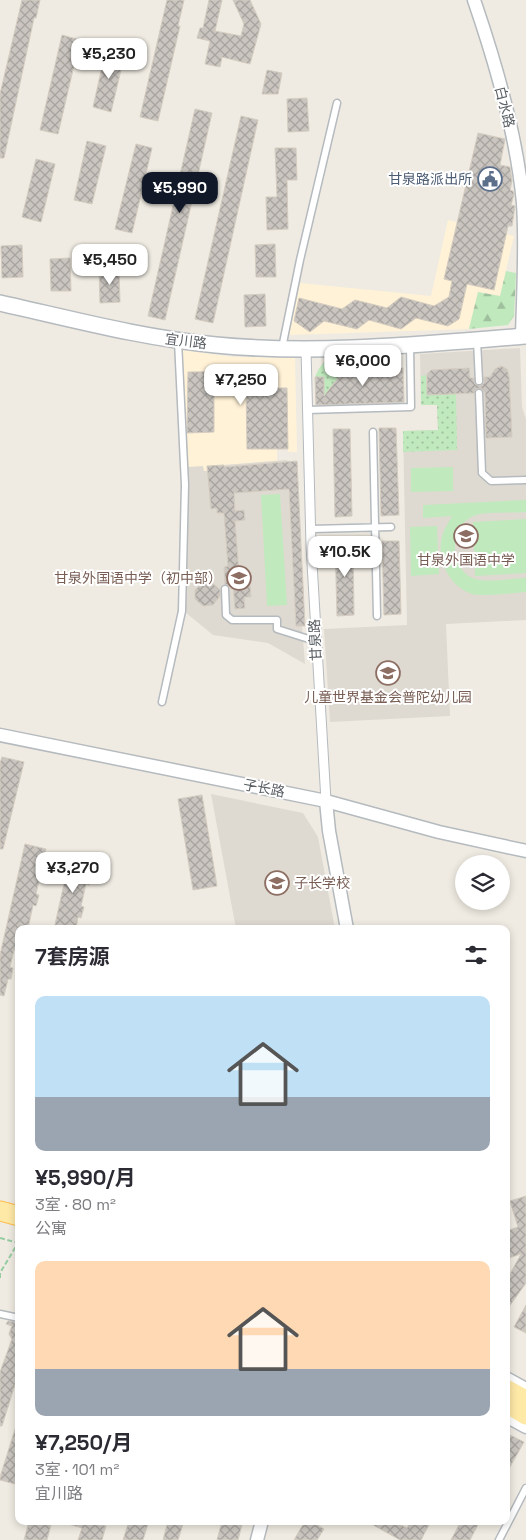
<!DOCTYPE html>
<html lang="zh">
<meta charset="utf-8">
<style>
body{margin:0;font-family:"Space Grotesk","Noto Sans SC",sans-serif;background:#f2f2f3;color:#2b2b33;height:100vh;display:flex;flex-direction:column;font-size:19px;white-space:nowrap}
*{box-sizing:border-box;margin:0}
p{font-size:16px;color:#7c7c81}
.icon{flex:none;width:28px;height:28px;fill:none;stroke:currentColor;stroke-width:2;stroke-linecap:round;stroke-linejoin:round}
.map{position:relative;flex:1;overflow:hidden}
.drawer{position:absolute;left:15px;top:925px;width:495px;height:600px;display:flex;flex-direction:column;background:#fff;border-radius:10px;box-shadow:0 2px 8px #0003}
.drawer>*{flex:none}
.fabs{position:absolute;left:455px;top:855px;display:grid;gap:10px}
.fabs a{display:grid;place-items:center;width:55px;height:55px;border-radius:50%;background:#fff;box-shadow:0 2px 8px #0003;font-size:25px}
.price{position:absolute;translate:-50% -42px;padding:0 11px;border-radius:10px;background:#fff;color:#222;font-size:16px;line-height:32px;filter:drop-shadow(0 1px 2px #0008)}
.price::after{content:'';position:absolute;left:50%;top:30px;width:15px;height:11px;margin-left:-8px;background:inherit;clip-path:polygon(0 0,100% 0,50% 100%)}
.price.on{background:#111827;color:#fff}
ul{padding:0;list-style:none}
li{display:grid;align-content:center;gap:10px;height:265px;padding:0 20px}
li span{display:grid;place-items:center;height:155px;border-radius:10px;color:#555}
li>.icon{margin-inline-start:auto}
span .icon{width:90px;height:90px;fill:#fffc;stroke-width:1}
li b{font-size:21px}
h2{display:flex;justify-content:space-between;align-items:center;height:60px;padding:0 20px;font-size:21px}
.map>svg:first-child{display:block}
.commercial{fill:#fff2d7}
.education{fill:#dfdad1}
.green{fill:url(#green-dots)}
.forest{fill:url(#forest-firs)}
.pitch{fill:#c0e9bd}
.building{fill:url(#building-cross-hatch);stroke:#d4ccc0}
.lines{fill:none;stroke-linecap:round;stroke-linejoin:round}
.service-casing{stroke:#b5babe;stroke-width:9}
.pedestrian-casing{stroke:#b5babe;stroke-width:11}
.minor-casing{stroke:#b5babe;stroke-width:15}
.tertiary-casing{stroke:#b5babe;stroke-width:18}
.primary-casing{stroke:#fdbc4d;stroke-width:21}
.path{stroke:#96cda1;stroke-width:2;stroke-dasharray:5 2.5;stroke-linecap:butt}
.service{stroke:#fff;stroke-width:6}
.pedestrian{stroke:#fff;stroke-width:9}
.minor{stroke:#fff;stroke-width:12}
.tertiary{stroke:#fff;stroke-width:15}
.primary{stroke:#ffe9a7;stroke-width:19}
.labels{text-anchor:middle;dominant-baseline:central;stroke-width:4;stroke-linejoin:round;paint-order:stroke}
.street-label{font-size:14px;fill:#5b6065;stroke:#fff}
.service-label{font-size:14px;fill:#4e5e75;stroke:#fff;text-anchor:end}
.education-label{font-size:14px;fill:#785e54;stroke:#fff}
</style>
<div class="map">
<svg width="526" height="1540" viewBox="0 0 526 1540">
<defs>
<pattern id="green-dots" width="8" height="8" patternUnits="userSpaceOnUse" patternTransform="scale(1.25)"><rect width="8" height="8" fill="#c0e9bd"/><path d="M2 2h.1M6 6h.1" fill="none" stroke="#9fc09d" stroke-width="1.8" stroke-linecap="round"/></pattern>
<pattern id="forest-firs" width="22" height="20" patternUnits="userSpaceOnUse" patternTransform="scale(1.25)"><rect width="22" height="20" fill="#c0e9bd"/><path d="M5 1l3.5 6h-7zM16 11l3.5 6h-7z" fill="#9fc09d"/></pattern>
<pattern id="building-cross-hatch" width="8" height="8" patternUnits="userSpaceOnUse" patternTransform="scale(1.25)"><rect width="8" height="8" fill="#cac5bf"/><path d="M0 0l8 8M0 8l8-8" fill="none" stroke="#a7a39f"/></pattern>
</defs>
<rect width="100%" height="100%" fill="#efebe2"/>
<path class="commercial" d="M448,220L514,236L500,296L478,292L469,329L289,335L300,283L431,296Z
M181,350L234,357L295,358L297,452H288V448L277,449V461L224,465V469L204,471L187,467Z"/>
<path class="education" d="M520,348L522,407L526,419V620L446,624L450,716L330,722L324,629L407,625L403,431L438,430L437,405H421L420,354Z
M287,460L296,626H302L305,664L268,643L213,635L185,612L187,467L203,466L204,471L224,470V465Z
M211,794L303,813L318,837L335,929H236Z"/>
<path class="green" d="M332,356H348V369L345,375L338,378L333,387V405H324V377H315C319,367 323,362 332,356Z
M426,375L427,395L456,394L457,450L403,452V431L438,430L437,405H421V376Z"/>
<path class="forest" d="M506,271L516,273L514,316L508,325L469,329L478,292L500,296Z"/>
<path class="pitch" d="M453,467V491L411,492V468Z
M280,494L287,605L267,606L261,495Z
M526,500V512C515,513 484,512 476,515C448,524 448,571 476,579C486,583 514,578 526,578V592C513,593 483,597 472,594C448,586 435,557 443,533C445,527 449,522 452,516L423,518V505Z
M526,519V573L475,576L473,522Z
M437,526L439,574L411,576L410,527Z"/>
<path class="building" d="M22,0H40L36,18H34L4,158H0V94Z
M167,0H184L178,26H180L158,121L140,117Z
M209,0H222L215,31L241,36L244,24L233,0H250L261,24L250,64L222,57L220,67L205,64L210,41L197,38L200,28H203Z
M62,35L80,40L58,134L40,130Z
M106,49L125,53L111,112L93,107Z
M267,70L282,73L278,94H262Z
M307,98L309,131L288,132L287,99Z
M195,109L212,113L165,320L148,316Z
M241,116L258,120L213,323L195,319Z
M478,133L505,139L500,165L510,167L512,181L510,190L513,191L514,194L511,205L515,206L512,226H508L494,290L467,284L459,319L448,326L416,318L401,329L369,320L357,329L324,321L310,332L294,321L299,298L342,309L355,300L387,308L401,297L434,306L449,297L452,281L444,279Z
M87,141L106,146L92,204L74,200Z
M136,144L152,148L132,233L115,229Z
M275,148H296L297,180H287L288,229L267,230L266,197H277Z
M36,159L55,164L41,222L22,217Z
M275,244L276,277H256L255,245Z
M22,245L23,277L2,278L1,246Z
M70,258L71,291H51L50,259Z
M119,270L120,302L100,303L99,271Z
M265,294L266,326L245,327L244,295Z
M501,366L507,369L509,376L512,437L486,438L485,393L481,388L476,389L474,393L427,395V374L431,370L469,368L470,378H474L475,384L480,386L484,383V377H490L495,369Z
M403,368L404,402L316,405L315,377H324V396L338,378L345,374V369Z
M266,371V388H287L288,449H247L246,389H214V432L187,433L188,372Z
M379,428H396L399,515L381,516Z
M333,429H350L352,516L335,517Z
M297,461L305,626H296L289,489L234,493L235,511L244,510L245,520L235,521L239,573L238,575L249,574L251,597H244L245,608L235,609L233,582L229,586L225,584L224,567L228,566L224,513H217V508L211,509L207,466L224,465V467Z
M382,541H399L401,614L384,615Z
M335,542H353L354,615L337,616Z
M211,582L220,590V596L213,605L203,606L195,599V590L202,583Z
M2,757L24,762L3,849H0V763Z
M202,795L217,886L193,890L178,799Z
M25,844L46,849L43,860L47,861L44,873L41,872L36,894L39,895L36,906L33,905L28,929H19V951L14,950L10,967L13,968L11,979H8L4,996L0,995V955Z
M70,857L91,861L88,873L92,874L89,885L86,884L81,906L84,907L81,918L78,917L76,929H54Z
M526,1196V1283L506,1311V1281L521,1254L506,1259V1231L518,1227L510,1201Z
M526,1305V1333L514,1327Z
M8,1321L19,1323V1372L2,1426H0V1372L12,1339L9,1334L12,1326L6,1324Z
M17,1423H19V1480L16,1479L15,1484L0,1480V1477Z
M506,1433L524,1442L506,1474Z
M29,1521H52L47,1540H24Z
M65,1521H100L99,1525L106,1526L102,1540H78L82,1528L65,1523Z
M129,1521H149L143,1540H123Z
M168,1521H184L178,1540H163Z
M222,1521H243L238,1540H217Z
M305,1521H311L324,1529L317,1540H294Z
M366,1521H393L407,1528L411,1521H431L421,1540H400Z
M461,1521H480L470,1540H451Z"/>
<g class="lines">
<g class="service-casing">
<path id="service" d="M477,341L479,381
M282,348L300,260L337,103
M479,393L482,473L491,481L526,480
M307,410L411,407L410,345
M373,432L377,616
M311,529L391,527
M225,589L226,615L232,620H277V629L315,641
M162,702L182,611L185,485L178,341
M0,1314L19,1318
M499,1540L526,1488"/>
</g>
<g class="pedestrian-casing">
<path id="pedestrian" d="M306,349L311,546L326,801"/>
</g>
<g class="minor-casing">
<path id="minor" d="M474,0C496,64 517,136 523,203C526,248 523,292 522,337
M0,735L326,801L439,832L526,851
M326,801L329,831L347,929
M506,1378L526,1389
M506,1416L526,1427
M257,1540L262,1521"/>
</g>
<g class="tertiary-casing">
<path id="tertiary" d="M0,303C72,319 142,338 216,345C318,355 423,344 526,336"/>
</g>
<g class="primary-casing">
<path id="primary" d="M0,1211L19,1216
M506,1389L526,1400
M506,1403L526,1415"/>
</g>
<path class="path" d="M0,1238L19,1243
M0,1278V1273L18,1243"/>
<use href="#service" class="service"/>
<use href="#pedestrian" class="pedestrian"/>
<use href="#minor" class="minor"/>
<use href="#tertiary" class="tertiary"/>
<use href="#primary" class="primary"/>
</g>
<defs>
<g id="civic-ring" transform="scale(1.25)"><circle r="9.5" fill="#fff" stroke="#5c6f8a" stroke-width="1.5"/><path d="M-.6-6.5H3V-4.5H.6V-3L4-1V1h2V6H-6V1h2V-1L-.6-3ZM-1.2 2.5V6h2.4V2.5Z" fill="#5c6f8a"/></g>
<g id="school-ring" transform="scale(1.25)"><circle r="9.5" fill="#fff" stroke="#8d6e63" stroke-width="1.5"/><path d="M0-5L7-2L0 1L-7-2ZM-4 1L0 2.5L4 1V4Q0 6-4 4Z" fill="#8d6e63"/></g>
</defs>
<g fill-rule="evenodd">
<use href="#civic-ring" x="490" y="179"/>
<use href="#school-ring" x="466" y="536"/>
<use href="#school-ring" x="239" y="578"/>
<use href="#school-ring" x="388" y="673"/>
<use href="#school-ring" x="277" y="883"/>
</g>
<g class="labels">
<g class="street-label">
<text transform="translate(505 107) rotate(76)">白水路</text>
<text transform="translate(186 341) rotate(7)">宜川路</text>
<text transform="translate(315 640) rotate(-93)">甘泉路</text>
<text transform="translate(264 788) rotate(11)">子长路</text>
</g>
<g class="service-label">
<text x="472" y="179">甘泉路派出所</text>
</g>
<g class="education-label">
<text x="466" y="560">甘泉外国语中学</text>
<text x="222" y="578" text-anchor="end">甘泉外国语中学（初中部）</text>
<text x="388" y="697">儿童世界基金会普陀幼儿园</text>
<text x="294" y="883" text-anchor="start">子长学校</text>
</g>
</g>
</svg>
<div class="fabs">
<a><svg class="icon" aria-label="layers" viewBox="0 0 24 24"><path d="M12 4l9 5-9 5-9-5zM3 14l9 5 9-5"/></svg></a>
</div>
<b class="price" style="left:109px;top:80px">¥5,230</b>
<b class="price on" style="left:180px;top:214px">¥5,990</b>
<b class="price" style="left:110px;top:286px">¥5,450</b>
<b class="price" style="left:363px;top:387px">¥6,000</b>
<b class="price" style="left:241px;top:406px">¥7,250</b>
<b class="price" style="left:345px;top:578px">¥10.5K</b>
<b class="price" style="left:73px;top:894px">¥3,270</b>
<section class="drawer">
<h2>7套房源<svg class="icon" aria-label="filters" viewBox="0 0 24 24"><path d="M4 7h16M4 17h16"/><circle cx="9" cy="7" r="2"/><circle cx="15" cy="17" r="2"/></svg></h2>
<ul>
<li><span style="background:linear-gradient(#bfe0f5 65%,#9aa5b1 0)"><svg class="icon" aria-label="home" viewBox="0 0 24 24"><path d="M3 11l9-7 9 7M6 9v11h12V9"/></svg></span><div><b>¥5,990/月</b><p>3室 · 80 m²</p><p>公寓</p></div></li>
<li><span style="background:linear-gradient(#ffd9b3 70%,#9aa5b1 0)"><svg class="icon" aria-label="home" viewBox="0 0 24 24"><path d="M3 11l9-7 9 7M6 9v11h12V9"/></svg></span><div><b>¥7,250/月</b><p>3室 · 101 m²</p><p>宜川路</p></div></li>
</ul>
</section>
</div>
